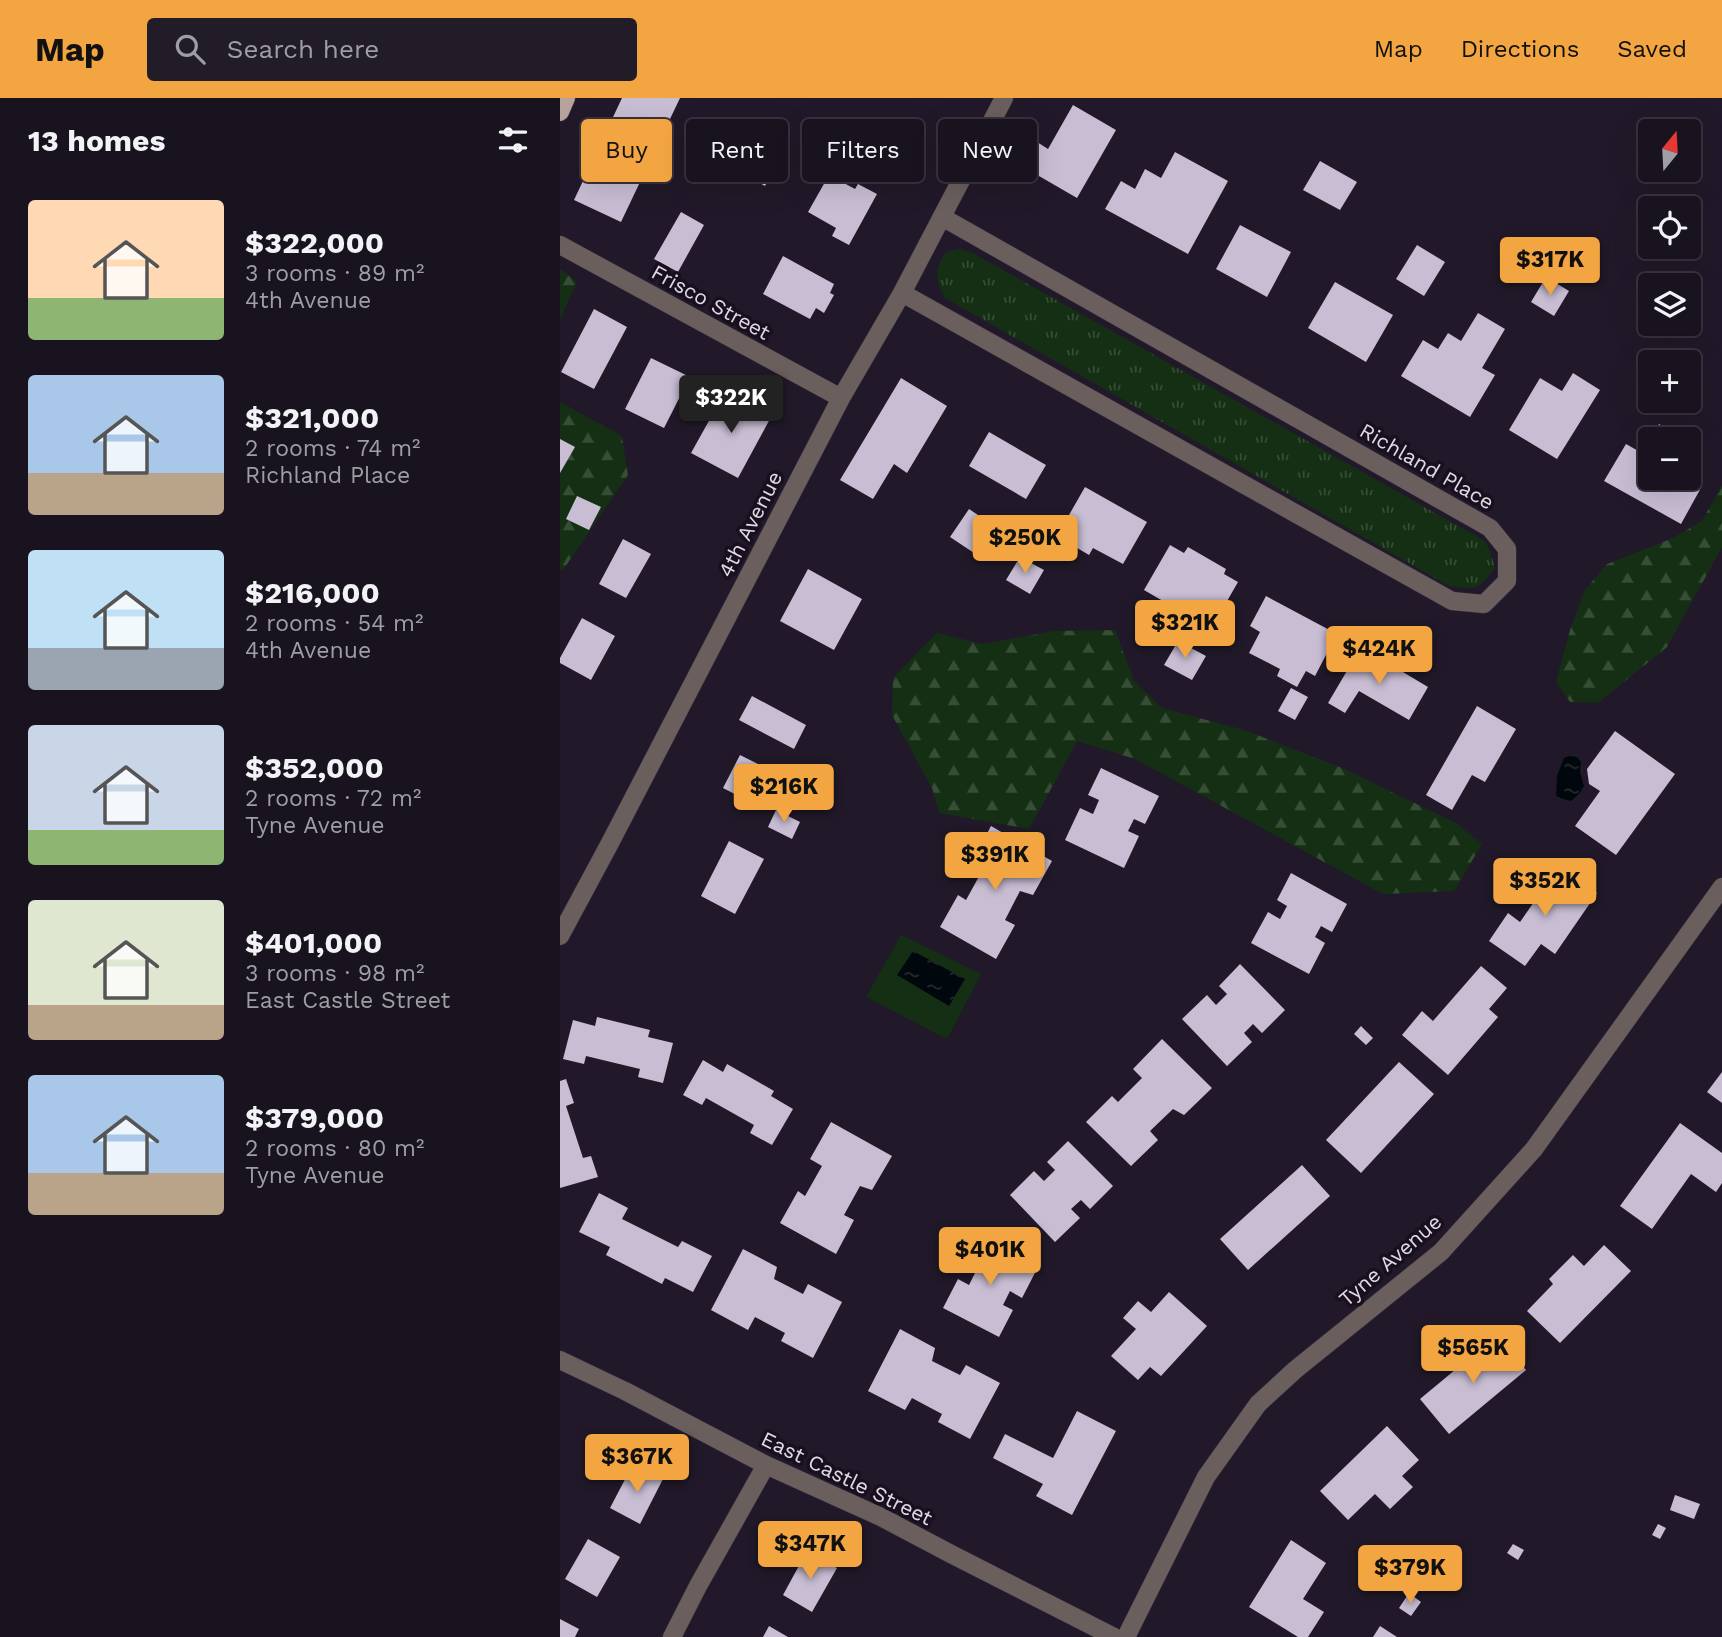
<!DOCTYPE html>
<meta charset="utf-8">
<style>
body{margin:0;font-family:"Work Sans",sans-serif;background:#221c28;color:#f1f3f6;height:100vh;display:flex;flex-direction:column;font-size:26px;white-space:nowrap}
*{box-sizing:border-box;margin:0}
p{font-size:23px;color:#9f9ea4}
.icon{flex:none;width:38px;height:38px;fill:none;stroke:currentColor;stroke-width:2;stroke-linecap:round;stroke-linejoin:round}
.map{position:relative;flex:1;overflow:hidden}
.drawer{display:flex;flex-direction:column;background:#19131f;width:560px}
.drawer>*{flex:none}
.hud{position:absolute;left:21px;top:21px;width:665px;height:63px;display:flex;gap:14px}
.needle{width:46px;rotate:18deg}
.tools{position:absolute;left:1078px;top:21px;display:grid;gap:14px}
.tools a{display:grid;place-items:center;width:63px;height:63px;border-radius:7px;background:#19131f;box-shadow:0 7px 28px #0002,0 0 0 2px #37323d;font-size:35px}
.price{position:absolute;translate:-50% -60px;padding:0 16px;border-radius:7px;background:#f2a541;color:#111;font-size:23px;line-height:46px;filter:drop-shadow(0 2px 4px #0008)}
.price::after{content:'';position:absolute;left:50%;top:42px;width:21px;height:16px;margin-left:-10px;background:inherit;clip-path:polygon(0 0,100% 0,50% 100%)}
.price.on{background:#222;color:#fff}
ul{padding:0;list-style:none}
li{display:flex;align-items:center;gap:21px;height:175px;padding:0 28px}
li span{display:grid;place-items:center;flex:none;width:196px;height:140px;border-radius:7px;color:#555}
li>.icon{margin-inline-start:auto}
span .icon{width:84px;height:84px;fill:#fffc;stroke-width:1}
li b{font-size:30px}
h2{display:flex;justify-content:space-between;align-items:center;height:84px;padding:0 28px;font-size:30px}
.tag{padding:0 24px;border-radius:7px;background:#19131f;box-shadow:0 7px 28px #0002,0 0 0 2px #37323d;font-size:24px;line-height:63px}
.tag.on{background:#f2a541;color:#111}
header{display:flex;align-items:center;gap:42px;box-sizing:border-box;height:98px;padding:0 35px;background:#f2a541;color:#111}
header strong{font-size:33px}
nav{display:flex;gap:38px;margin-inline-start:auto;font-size:24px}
.search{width:490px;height:63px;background:#221c28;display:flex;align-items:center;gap:18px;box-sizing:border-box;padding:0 24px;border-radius:7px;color:#9f9ea4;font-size:26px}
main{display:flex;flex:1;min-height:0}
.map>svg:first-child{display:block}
.grass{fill:url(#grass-tufts)}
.forest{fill:url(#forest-firs)}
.garden{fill:#142f14}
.water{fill:url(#water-ripples)}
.building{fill:#c8bdd3}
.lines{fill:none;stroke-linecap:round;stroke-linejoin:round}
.minor-casing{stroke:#3c3443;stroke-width:19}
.major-casing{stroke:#3c3443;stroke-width:19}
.minor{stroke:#6a5f5c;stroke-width:18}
.major{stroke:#b8a29c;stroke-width:18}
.labels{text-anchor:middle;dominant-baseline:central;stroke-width:7;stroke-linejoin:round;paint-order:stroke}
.street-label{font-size:21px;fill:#e0dae5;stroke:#18101f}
</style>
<header>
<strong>Map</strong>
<div class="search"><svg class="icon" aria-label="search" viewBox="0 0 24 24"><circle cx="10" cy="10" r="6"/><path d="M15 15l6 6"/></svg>Search here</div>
<nav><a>Map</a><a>Directions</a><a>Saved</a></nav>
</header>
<main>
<section class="drawer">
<h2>13 homes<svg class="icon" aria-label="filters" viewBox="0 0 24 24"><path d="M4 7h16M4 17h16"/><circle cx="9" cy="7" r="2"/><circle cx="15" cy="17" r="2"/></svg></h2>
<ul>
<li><span style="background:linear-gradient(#ffd9b3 70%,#8fb573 0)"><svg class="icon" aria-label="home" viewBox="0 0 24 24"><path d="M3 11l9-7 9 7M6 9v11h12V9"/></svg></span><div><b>$322,000</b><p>3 rooms · 89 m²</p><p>4th Avenue</p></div></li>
<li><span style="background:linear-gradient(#a9c7e8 70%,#b9a48a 0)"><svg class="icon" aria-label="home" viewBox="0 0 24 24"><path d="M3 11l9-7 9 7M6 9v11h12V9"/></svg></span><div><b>$321,000</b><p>2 rooms · 74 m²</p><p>Richland Place</p></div></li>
<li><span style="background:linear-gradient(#bfe0f5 70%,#9aa5b1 0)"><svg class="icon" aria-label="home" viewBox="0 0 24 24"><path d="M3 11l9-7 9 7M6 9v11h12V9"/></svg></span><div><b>$216,000</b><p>2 rooms · 54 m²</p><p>4th Avenue</p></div></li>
<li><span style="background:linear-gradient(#c9d6e8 75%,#8fb573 0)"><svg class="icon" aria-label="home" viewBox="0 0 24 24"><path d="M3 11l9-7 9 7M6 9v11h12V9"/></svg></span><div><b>$352,000</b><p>2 rooms · 72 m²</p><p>Tyne Avenue</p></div></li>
<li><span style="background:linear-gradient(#dfe7d0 75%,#b9a48a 0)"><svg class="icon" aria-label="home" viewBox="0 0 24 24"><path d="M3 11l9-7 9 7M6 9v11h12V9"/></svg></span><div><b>$401,000</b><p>3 rooms · 98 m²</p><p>East Castle Street</p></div></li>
<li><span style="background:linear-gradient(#a9c7e8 70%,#b9a48a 0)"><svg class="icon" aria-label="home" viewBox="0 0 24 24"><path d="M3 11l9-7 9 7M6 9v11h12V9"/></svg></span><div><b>$379,000</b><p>2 rooms · 80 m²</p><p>Tyne Avenue</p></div></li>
</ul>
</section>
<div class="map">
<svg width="1162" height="1539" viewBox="0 0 1162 1539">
<defs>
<pattern id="grass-tufts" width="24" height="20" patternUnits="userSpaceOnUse" patternTransform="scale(1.75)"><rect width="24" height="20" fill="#142f14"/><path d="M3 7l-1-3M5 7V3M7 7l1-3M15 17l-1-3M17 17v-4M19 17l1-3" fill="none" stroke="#364d36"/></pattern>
<pattern id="forest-firs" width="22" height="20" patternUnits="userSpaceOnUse" patternTransform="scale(1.75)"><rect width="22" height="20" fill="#142f14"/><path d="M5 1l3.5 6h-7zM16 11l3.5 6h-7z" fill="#364d36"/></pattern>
<pattern id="water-ripples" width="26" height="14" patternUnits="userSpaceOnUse" patternTransform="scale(1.75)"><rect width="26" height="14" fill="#00080d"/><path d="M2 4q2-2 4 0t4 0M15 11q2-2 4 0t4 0" fill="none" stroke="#252b30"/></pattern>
</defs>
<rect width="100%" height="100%" fill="#211929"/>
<path class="grass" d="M400,151L411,154L925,443L931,456L935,470C917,494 916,491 889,488L385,200C375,181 374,172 386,154Z"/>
<path class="forest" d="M0,171L17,184L0,221Z
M0,304L62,338L68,377L3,472H0Z
M1162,387V449L1107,549L1038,605L1010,604L996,584L1010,532L1025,492L1047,466L1113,440L1142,423Z
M555,532L574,583L602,610L684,632L782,670L896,725L922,746L894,793L823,796L575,661L517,643L469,731L379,715L372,690L332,617L333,580L377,535L422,546L495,533Z"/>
<path class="garden" d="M341,837L421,876L387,941L306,899Z"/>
<path class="water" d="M1009,658L1017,659L1021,664L1020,674L1024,688L1019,696L1011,703L1003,701L996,698L997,678L1004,660Z
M353,853L405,881L389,908L337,877Z"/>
<path class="building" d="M62,0H120L61,124L14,102Z
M513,7L556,32L517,100L460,67L474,42L488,51Z
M196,46L221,60L205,88L181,74Z
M615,54L668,83L628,156L545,111L561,83L575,91L585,71L601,80Z
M760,63L797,84L780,112L743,92Z
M269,77L295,91L298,86L317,96L289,147L272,138L276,130L248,114Z
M121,114L144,127L118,174L94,161Z
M680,127L731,154L707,199L656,171Z
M857,147L885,164L864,198L836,181Z
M223,158L274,186L270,195L274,197L264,215L256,210L250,221L203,196Z
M986,179L1009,193L994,218L971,204Z
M775,184L833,217L806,264L748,230Z
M34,211L67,229L34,291L1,274Z
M918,215L945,231L922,270L935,277L910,319L841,278L863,242L878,251L888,235L901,243Z
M91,260L130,279L104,330L65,311Z
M1013,275L1040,292L997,361L949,332L980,280L1002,293Z
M1090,276V303H1111L1104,316L1077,300Z
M341,280L387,308L347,375L334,366L313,401L280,382Z
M165,294L211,319L178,380L131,355Z
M1099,326L1125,341H1090V380H1128L1142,388L1121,426L1044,383L1066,346L1082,355Z
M429,334L486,367L466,401L409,368Z
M0,341L15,349L0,375Z
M525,389L587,424L563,466L533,450L529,457L497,438Z
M17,398L41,409L29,432L6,421Z
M409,411L433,427L414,455L390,439Z
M63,441L91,456L66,500L39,486Z
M610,447L624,455L628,449L666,471L664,476L678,484L651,531L584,492Z
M460,459L484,472L470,496L446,482Z
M248,471L302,501L274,552L220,523Z
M706,498L777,536L755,578L746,573L737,589L717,578L720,571L689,555L700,534L690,528Z
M22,520L55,538L31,582L0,565V560Z
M618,543L646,558L632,582L604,567Z
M801,549L868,589L849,622L799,593L785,615L768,605Z
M731,590L748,599L735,622L718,613Z
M192,598L246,627L234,651L179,622Z
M917,608L956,631L925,684L912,677L892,712L866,697Z
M1055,633L1115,676L1056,757L1015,728L1040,693L1029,686L1027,671Z
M180,657L242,688L229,713L202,700L198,708L163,690Z
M541,670L599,698L585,726L574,721L568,733L579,738L564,770L505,742L520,710L533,716L539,702L528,697Z
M216,712L240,724L232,741L208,729Z
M431,728L492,763L473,797L460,793L445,822L455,827L436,861L380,829L398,797L406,802L422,773L411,766Z
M169,743L204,761L175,816L141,798Z
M999,768L1037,795L995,856L981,846L965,868L929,843L948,815L960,824Z
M731,775L787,806L772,834L761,828L755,839L765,845L749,876L691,845L708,814L720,821L727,808L717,802Z
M680,866L725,912L702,935L693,926L684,935L692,944L667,968L622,921L647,897L656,907L667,896L659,888Z
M921,868L947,890L929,911L938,919L888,977L842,937L862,913L873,923Z
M37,919L90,932L88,939L113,945L103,985L78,979L80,971L26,958L24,966L3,961L13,922L35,928Z
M801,928L813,940L806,947L794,936Z
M602,941L652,990L624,1017L613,1011L590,1033L598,1042L571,1068L526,1024L552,998L558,1004L582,980L573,971Z
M143,962L163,974L167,966L214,993L211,998L233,1011L212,1047L190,1035L194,1027L146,1000L142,1007L123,997Z
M839,964L874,996L801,1075L766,1042Z
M1162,974V1005L1147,994Z
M6,981L14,1005L6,1008L23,1060L31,1058L38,1079L0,1090V983Z
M271,1024L332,1058L312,1092L300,1088L284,1117L294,1122L276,1156L220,1125L238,1093L245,1098L262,1068L250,1061Z
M1120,1025L1162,1055V1085L1156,1094L1131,1076L1092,1131L1060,1108Z
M508,1043L553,1088L530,1111L521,1102L511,1111L520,1120L495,1144L450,1097L474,1073L484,1083L495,1072L487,1064Z
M742,1067L770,1098L688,1172L660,1141Z
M39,1095L68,1110L62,1121L118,1149L122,1143L152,1158L133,1194L105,1180L102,1186L46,1157L50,1149L19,1134Z
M420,1139L478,1169L462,1200L450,1193L443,1207L453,1212L439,1239L383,1210L398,1181L409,1187L415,1175L404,1170Z
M1044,1147L1071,1173L1000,1245L967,1213L993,1186L989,1181L1013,1157L1024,1168Z
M183,1151L217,1169L214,1181L243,1196L248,1186L282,1204L253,1260L221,1243L225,1235L195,1219L188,1232L151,1212Z
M609,1194L647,1228L601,1278L590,1269L578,1282L551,1258L576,1231L563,1220L578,1203L591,1214Z
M340,1231L375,1250L372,1263L400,1277L406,1267L440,1285L410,1341L378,1324L382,1316L352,1300L345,1312L308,1293Z
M937,1237L966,1272L889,1336L860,1301Z
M517,1313L556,1333L512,1417L476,1398L483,1386L433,1360L445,1336L493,1360Z
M827,1328L859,1362L842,1378L853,1389L830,1411L815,1396L788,1422L760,1393Z
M73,1366L103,1381L80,1426L50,1410Z
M1115,1397L1140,1406L1134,1421L1110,1412Z
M1098,1426L1106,1430L1100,1441L1092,1437Z
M28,1441L60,1459L37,1499L5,1481Z
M731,1442L766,1465L743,1501L764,1514L748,1539H738L689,1509Z
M953,1446L964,1452L958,1462L947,1455Z
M247,1453L277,1470L252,1514L223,1497Z
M878,1473L889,1483L880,1493L868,1482Z
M849,1495L861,1504L851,1518L839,1510Z
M0,1521L19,1531L15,1539H0Z
M209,1528L228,1539H203Z
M820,1528L837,1539H813Z"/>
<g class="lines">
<g class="minor-casing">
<path id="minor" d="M0,147L281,300
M342,195L892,503L924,506L947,483V451L930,430L382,119
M0,838L50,745L281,300L342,195L444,0
M0,1262L65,1293L206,1367L321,1419L391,1456L554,1539
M112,1539L138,1488L206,1367
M566,1539L646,1379L698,1306L735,1272L881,1154L974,1051L1162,789"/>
</g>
<g class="major-casing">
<path id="major" d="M0,14L6,0"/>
</g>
<use href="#minor" class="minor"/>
<use href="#major" class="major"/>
</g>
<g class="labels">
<g class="street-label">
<text transform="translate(151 204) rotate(29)">Frisco Street</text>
<text transform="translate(867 368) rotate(30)">Richland Place</text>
<text transform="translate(190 426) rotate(-63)">4th Avenue</text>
<text transform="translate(830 1162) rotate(-41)">Tyne Avenue</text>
<text transform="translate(287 1380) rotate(26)">East Castle Street</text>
</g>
</g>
</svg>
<div class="tools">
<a><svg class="needle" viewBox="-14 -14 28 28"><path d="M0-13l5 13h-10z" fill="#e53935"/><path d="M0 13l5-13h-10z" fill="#9f9ea4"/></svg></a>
<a><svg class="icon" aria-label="locate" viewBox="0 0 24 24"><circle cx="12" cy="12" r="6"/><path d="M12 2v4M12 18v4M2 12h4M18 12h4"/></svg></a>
<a><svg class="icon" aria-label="layers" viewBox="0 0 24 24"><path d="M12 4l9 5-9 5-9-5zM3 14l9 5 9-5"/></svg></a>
<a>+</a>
<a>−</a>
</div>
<b class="price" style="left:990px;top:199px">$317K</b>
<b class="price on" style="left:171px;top:337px">$322K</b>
<b class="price" style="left:465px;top:477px">$250K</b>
<b class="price" style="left:625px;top:562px">$321K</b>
<b class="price" style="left:819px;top:588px">$424K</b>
<b class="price" style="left:224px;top:726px">$216K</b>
<b class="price" style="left:435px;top:794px">$391K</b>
<b class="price" style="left:985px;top:820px">$352K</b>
<b class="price" style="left:430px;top:1189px">$401K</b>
<b class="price" style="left:913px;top:1287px">$565K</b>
<b class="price" style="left:77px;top:1396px">$367K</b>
<b class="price" style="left:250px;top:1483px">$347K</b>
<b class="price" style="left:850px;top:1507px">$379K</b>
<div class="hud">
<a class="tag on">Buy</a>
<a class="tag">Rent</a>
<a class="tag">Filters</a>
<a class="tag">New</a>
</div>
</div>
</main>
